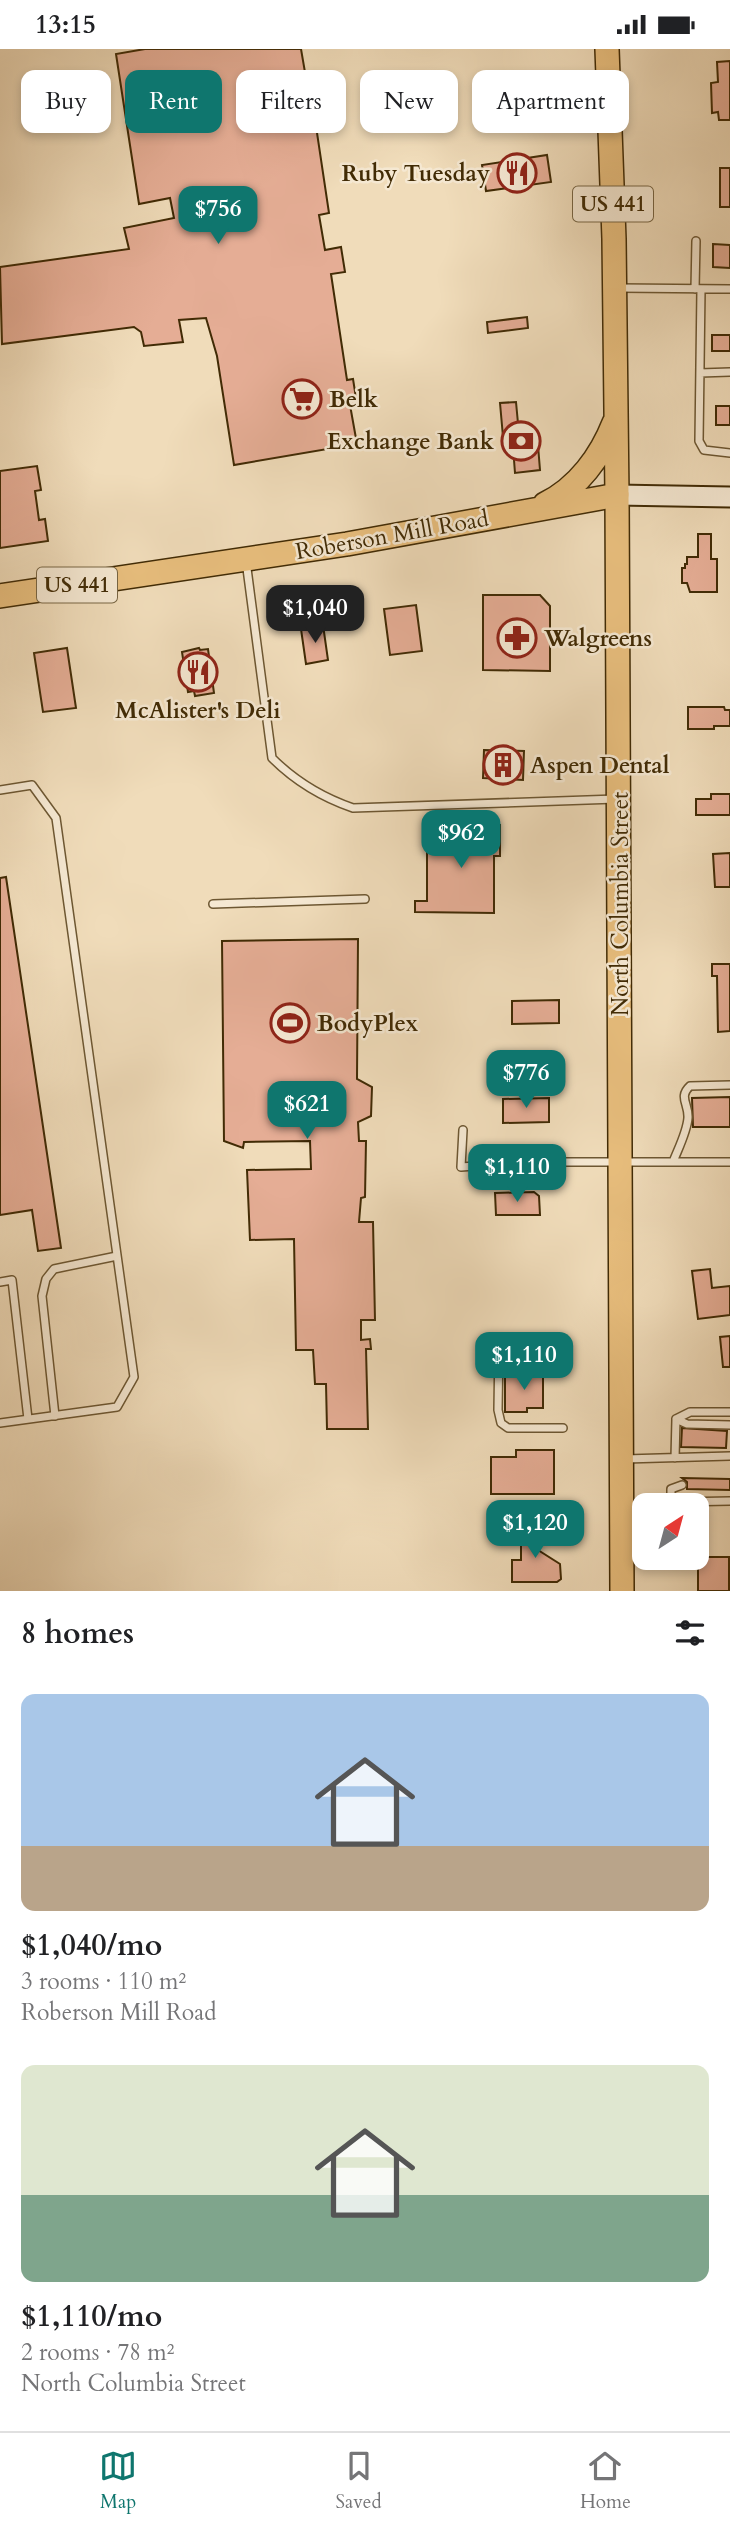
<!DOCTYPE html>
<meta charset="utf-8">
<style>
body{margin:0;font-family:Cardo,serif;background:#f6f6f6;color:#202124;height:100vh;display:flex;flex-direction:column;font-size:26px;white-space:nowrap}
*{box-sizing:border-box;margin:0}
p{font-size:23px;color:#757577}
.icon{flex:none;width:38px;height:38px;fill:none;stroke:currentColor;stroke-width:2;stroke-linecap:round;stroke-linejoin:round}
.map{position:relative;height:1542px;overflow:hidden}
.side{display:flex;flex-direction:column;background:#fff;flex:1}
.side>*{flex:none}
.guide{position:absolute;left:21px;top:21px;width:690px;height:63px;display:flex;gap:14px}
.needle{width:46px;rotate:36deg}
.fabs{position:absolute;left:632px;top:1444px;display:grid;gap:14px}
.fabs a{display:grid;place-items:center;width:77px;height:77px;border-radius:14px;background:#fff;box-shadow:0 4px 10px #0003;font-size:35px}
.price{position:absolute;translate:-50% -60px;padding:0 16px;border-radius:14px;background:#0f766e;color:#fff;font-size:23px;line-height:46px;filter:drop-shadow(0 2px 4px #0008)}
.price::after{content:'';position:absolute;left:50%;top:42px;width:21px;height:16px;margin-left:-10px;background:inherit;clip-path:polygon(0 0,100% 0,50% 100%)}
.price.selected{background:#222;color:#fff}
ul{padding:0;list-style:none}
li{display:grid;align-content:center;gap:14px;height:371px;padding:0 21px}
li span{display:grid;place-items:center;height:217px;border-radius:14px;color:#555}
li>.icon{margin-inline-start:auto}
span .icon{width:126px;height:126px;fill:#fffc;stroke-width:1}
li b{font-size:30px}
h2{display:flex;justify-content:space-between;align-items:center;height:84px;padding:0 21px;font-size:30px}
.tag{padding:0 24px;border-radius:14px;background:#fff;box-shadow:0 4px 10px #0003;font-size:24px;line-height:63px}
.tag.selected{background:#0f766e;color:#fff}
.status{display:flex;justify-content:space-between;align-items:center;height:49px;padding:0 35px;background:#fff;direction:ltr}
.status svg{height:19px;fill:currentColor}
.tab-bar{display:flex;justify-content:space-around;align-items:center;height:98px;border-top:2px solid #e0e0e0;background:#fff;font-size:19px;color:#757577}
.tab-bar a{display:grid;justify-items:center;gap:4px}
.tab-bar .selected{color:#0f766e}
.map>svg:first-child{display:block}
.building{fill:#e5ad95;stroke:#412b05;stroke-width:2}
.lines{fill:none;stroke-linecap:round;stroke-linejoin:round}
.service-casing{stroke:#6d5732;stroke-width:10}
.secondary-casing{stroke:#412b05;stroke-width:23}
.primary-casing{stroke:#412b05;stroke-width:26}
.trunk-casing{stroke:#412b05;stroke-width:26}
.service{stroke:#f5e8d2;stroke-width:7}
.secondary{stroke:#f5e8d2;stroke-width:19}
.primary{stroke:#e8be7d;stroke-width:23}
.trunk{stroke:#e8be7d;stroke-width:23}
.labels{text-anchor:middle;dominant-baseline:central;stroke-width:5;stroke-linejoin:round;paint-order:stroke}
.shield{fill:#f5e8d2;stroke:#776442;stroke-width:2}
.shield-label{font-size:21px;font-weight:bold;fill:#412b05}
.poi-label{font-size:23px;font-weight:bold;fill:#412b05;stroke:#f5e8d2;text-anchor:start}
.street-label{font-size:23px;fill:#412b05;stroke:#f5e8d2}
</style>
<div class="status"><b>13:15</b><svg viewBox="0 0 49 12"><path d="M0 12V9h3v3zM5 12V6h3v6zM10 12V3h3v9zM15 12V0h3v12zM26 1h20v11H26zM47 4h2v5h-2z"/></svg></div>
<div class="map">
<svg width="730" height="1542" viewBox="0 0 730 1542">
<rect width="100%" height="100%" fill="#f0dcba"/>
<filter id="stains"><feTurbulence type="fractalNoise" baseFrequency=".00286" numOctaves="4"/><feColorMatrix values="0 0 0 0 .2 0 0 0 0 .09 0 0 0 0 .02 0 0 0 .5 -.17"/></filter>
<radialGradient id="worn" r=".72"><stop offset=".6" stop-color="#630" stop-opacity="0"/><stop offset="1" stop-color="#630" stop-opacity=".3"/></radialGradient>
<path class="building" d="M145,0H301L306,29L300,28L306,59L313,57L329,164L319,166L325,201L341,198L345,223L331,225L347,331L353,330L357,355L350,356L357,395L234,416L217,307L206,269L179,271L183,293L144,297L141,283L134,278L2,295L0,218L129,200L124,179L174,169L170,149L139,155L116,5Z
M730,12V71H719L718,63L712,64L711,34L718,33L717,13Z
M547,106L551,133L486,142L482,116Z
M720,119H730V158H720Z
M713,195L730,196V219L713,218Z
M527,268L528,279L488,284L487,273Z
M712,286H730V302H712Z
M516,353L519,385L537,384L540,421L515,424L513,398L504,399L500,354Z
M716,357H730V376H716Z
M37,417L41,441L35,442L39,471L45,470L48,492L0,499V422Z
M698,485H711V510H717V543H690L687,534H682V519H685V515H687V508H698Z
M483,546H540L550,557V622L483,621Z
M416,556L422,602L390,606L384,560Z
M323,576L328,611L306,615L301,580Z
M67,599L76,659L43,663L34,604Z
M199,599L200,601L208,600L214,644L195,647L194,642L188,643L182,603Z
M688,658H724L725,661H730V677H714V680H688Z
M484,701L524,702L523,731L483,729Z
M711,745H730V766H696V750H711Z
M469,776H500V807H494V864L415,863V852H427V780H469Z
M730,804V838H715L713,805Z
M6,828L61,1199L38,1202L32,1161L0,1166V829Z
M358,890L357,1030L372,1038L371,1067L358,1073L359,1092H366L365,1148L361,1149L359,1173H373L375,1271H361V1291L370,1290L371,1300H366L368,1380H327L326,1335H315L313,1301H296L294,1190L250,1191L247,1121L311,1120L310,1092L244,1093L243,1099L224,1092L222,892Z
M712,915H730V982L718,983L717,927H712Z
M559,951V974L512,975V952Z
M730,1048V1078H693L692,1049Z
M549,1049V1073L503,1074V1050Z
M534,1143L539,1147L540,1166H496L495,1144Z
M710,1220L712,1239L730,1237V1266L698,1270L692,1222Z
M730,1287V1318H723L720,1288Z
M543,1325V1359H527V1363H505V1326Z
M682,1379L727,1382L726,1399L681,1398Z
M516,1401H554V1445H491V1408H516Z
M682,1429L730,1430V1441L687,1440V1433Z
M521,1482H553L554,1494H527L560,1515L561,1530L557,1533H512V1511H521Z
M698,1508H729V1542H698Z"/>
<g class="lines">
<g class="service-casing">
<path id="service" d="M619,239L730,240
M695,240L696,192
M701,240L699,392L704,401L730,404
M700,324L730,323
M246,512L272,709C295,732 321,748 353,759L616,750
M0,741L32,736L56,769L134,1328L117,1358L0,1374
M213,855L365,850
M463,1081L461,1118L530,1113H730
M673,1113C678,1100 687,1083 688,1069C689,1055 678,1048 690,1037L730,1036
M0,1233L12,1231L28,1370
M499,1295L498,1361L501,1374L508,1379H563
M55,1367L42,1247L46,1230L54,1220L117,1207
M676,1370L690,1363H730
M676,1370L687,1375L730,1376
M675,1409L676,1370
M625,1410L730,1407
M682,1436L671,1440V1446L679,1453L730,1452"/>
</g>
<g class="secondary-casing">
<path id="secondary" d="M617,446L730,448"/>
</g>
<g class="primary-casing">
<path id="primary" d="M617,446L622,1542"/>
</g>
<g class="trunk-casing">
<path id="trunk" d="M545,455C578,439 601,407 614,374
M0,547L347,495L617,446L614,190L607,0"/>
</g>
<use href="#service" class="service"/>
<use href="#secondary" class="secondary"/>
<use href="#primary" class="primary"/>
<use href="#trunk" class="trunk"/>
</g>
<defs>
<g id="restaurant-ring" transform="scale(2.0125)"><circle r="9.5" fill="#f5e8d2" stroke="#8f2418" stroke-width="1.5"/><path d="M-5-6h1v4h1v-4h1v4h1v-4h1v5L-1.5 .5V6h-2V.5L-5-1ZM5-6V6H3V1.5H1.5Q1.5-4 5-6Z" fill="#8f2418"/></g>
<g id="supermarket-ring" transform="scale(2.0125)"><circle r="9.5" fill="#f5e8d2" stroke="#8f2418" stroke-width="1.5"/><path d="M-6-5.5h2.5l.6 2H6L4.5 2H-2.5L-4.4-4H-6ZM-1.5 3.2a1.3 1.3 0 1 0 .1 0ZM3 3.2a1.3 1.3 0 1 0 .1 0Z" fill="#8f2418"/></g>
<g id="bank-ring" transform="scale(2.0125)"><circle r="9.5" fill="#f5e8d2" stroke="#8f2418" stroke-width="1.5"/><path d="M-6-4H6V4H-6ZM0-2.3a2.3 2.3 0 1 0 0 4.6a2.3 2.3 0 1 0 0-4.6Z" fill="#8f2418"/></g>
<g id="pharmacy-ring" transform="scale(2.0125)"><circle r="9.5" fill="#f5e8d2" stroke="#8f2418" stroke-width="1.5"/><path d="M-2-6h4v4h4v4h-4v4h-4v-4h-4v-4h4Z" fill="#8f2418"/></g>
<g id="building-ring" transform="scale(2.0125)"><circle r="9.5" fill="#f5e8d2" stroke="#8f2418" stroke-width="1.5"/><path d="M-4-6H4V6H1V3H-1V6H-4ZM-2.5-4.3h1.7v1.8h-1.7ZM.8-4.3h1.7v1.8H.8ZM-2.5-1h1.7V.8h-1.7ZM.8-1h1.7V.8H.8Z" fill="#8f2418"/></g>
<g id="stadium-ring" transform="scale(2.0125)"><circle r="9.5" fill="#f5e8d2" stroke="#8f2418" stroke-width="1.5"/><path d="M0-5a6.5 5 0 1 0 0 10a6.5 5 0 1 0 0-10ZM-3.5-1.8h7v3.6h-7Z" fill="#8f2418"/></g>
</defs>
<g fill-rule="evenodd">
<use href="#restaurant-ring" x="517" y="124"/>
<use href="#supermarket-ring" x="302" y="350"/>
<use href="#bank-ring" x="521" y="392"/>
<use href="#pharmacy-ring" x="517" y="589"/>
<use href="#restaurant-ring" x="198" y="623"/>
<use href="#building-ring" x="503" y="716"/>
<use href="#stadium-ring" x="290" y="974"/>
</g>
<g class="labels">
<g class="shield">
<rect x="573" y="137.5" width="80" height="35" rx="5"/>
<rect x="37" y="518.5" width="80" height="35" rx="5"/>
</g>
<g class="shield-label">
<text x="613" y="155">US 441</text>
<text x="77" y="536">US 441</text>
</g>
<g class="poi-label">
<text x="490" y="124" text-anchor="end">Ruby Tuesday</text>
<text x="329" y="350">Belk</text>
<text x="494" y="392" text-anchor="end">Exchange Bank</text>
<text x="544" y="589">Walgreens</text>
<text x="198" y="661" text-anchor="middle">McAlister's Deli</text>
<text x="530" y="716">Aspen Dental</text>
<text x="317" y="974">BodyPlex</text>
</g>
<g class="street-label">
<text transform="translate(392 486) rotate(-10)">Roberson Mill Road</text>
<text transform="translate(620 855) rotate(-90)">North Columbia Street</text>
</g>
</g>
<rect width="100%" height="100%" filter="url(#stains)"/>
<rect width="100%" height="100%" fill="url(#worn)"/>
</svg>
<div class="fabs">
<a><svg class="needle" viewBox="-14 -14 28 28"><path d="M0-13l5 13h-10z" fill="#e53935"/><path d="M0 13l5-13h-10z" fill="#757577"/></svg></a>
</div>
<b class="price" style="left:218px;top:197px">$756</b>
<b class="price selected" style="left:315px;top:596px">$1,040</b>
<b class="price" style="left:461px;top:821px">$962</b>
<b class="price" style="left:526px;top:1061px">$776</b>
<b class="price" style="left:307px;top:1092px">$621</b>
<b class="price" style="left:517px;top:1155px">$1,110</b>
<b class="price" style="left:524px;top:1343px">$1,110</b>
<b class="price" style="left:535px;top:1511px">$1,120</b>
<div class="guide">
<a class="tag">Buy</a>
<a class="tag selected">Rent</a>
<a class="tag">Filters</a>
<a class="tag">New</a>
<a class="tag">Apartment</a>
</div>
</div>
<section class="side">
<h2>8 homes<svg class="icon" aria-label="filters" viewBox="0 0 24 24"><path d="M4 7h16M4 17h16"/><circle cx="9" cy="7" r="2"/><circle cx="15" cy="17" r="2"/></svg></h2>
<ul>
<li><span style="background:linear-gradient(#a9c7e8 70%,#b9a48a 0)"><svg class="icon" aria-label="home" viewBox="0 0 24 24"><path d="M3 11l9-7 9 7M6 9v11h12V9"/></svg></span><div><b>$1,040/mo</b><p>3 rooms · 110 m²</p><p>Roberson Mill Road</p></div></li>
<li><span style="background:linear-gradient(#dfe7d0 60%,#7fa58c 0)"><svg class="icon" aria-label="home" viewBox="0 0 24 24"><path d="M3 11l9-7 9 7M6 9v11h12V9"/></svg></span><div><b>$1,110/mo</b><p>2 rooms · 78 m²</p><p>North Columbia Street</p></div></li>
</ul>
</section>
<nav class="tab-bar">
<a class="selected"><svg class="icon" aria-label="map" viewBox="0 0 24 24"><path d="M3 6l6-2 6 2 6-2v14l-6 2-6-2-6 2zM9 4v14M15 6v14"/></svg>Map</a>
<a><svg class="icon" aria-label="saved" viewBox="0 0 24 24"><path d="M7 4h10v16l-5-4-5 4z"/></svg>Saved</a>
<a><svg class="icon" aria-label="home" viewBox="0 0 24 24"><path d="M3 11l9-7 9 7M6 9v11h12V9"/></svg>Home</a>
</nav>
